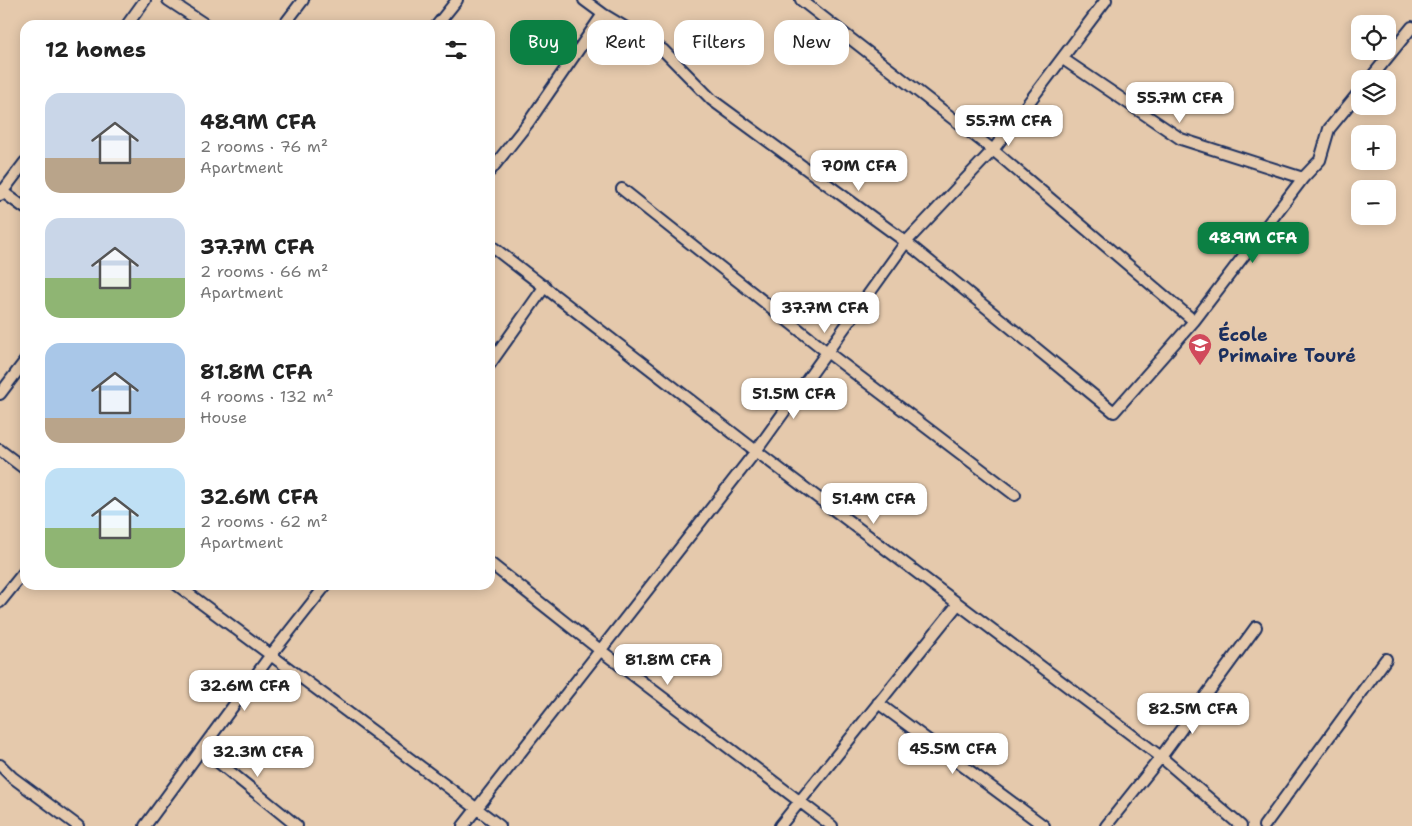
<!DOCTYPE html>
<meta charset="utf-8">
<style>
body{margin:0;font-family:"Shantell Sans",sans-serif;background:#f2f2f2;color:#222;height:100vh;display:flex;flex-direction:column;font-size:19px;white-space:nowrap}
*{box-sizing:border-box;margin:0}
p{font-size:16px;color:#767676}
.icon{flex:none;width:28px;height:28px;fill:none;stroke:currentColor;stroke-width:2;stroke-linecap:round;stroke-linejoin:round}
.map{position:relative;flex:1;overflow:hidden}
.sheet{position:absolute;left:20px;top:20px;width:475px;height:570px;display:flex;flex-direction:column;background:#fff;border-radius:15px;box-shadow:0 2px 12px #0003}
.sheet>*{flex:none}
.banner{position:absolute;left:510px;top:20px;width:475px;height:45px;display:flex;gap:10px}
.controls{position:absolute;left:1351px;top:15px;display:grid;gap:10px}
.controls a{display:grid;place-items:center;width:45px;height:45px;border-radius:10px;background:#fff;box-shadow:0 2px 12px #0003;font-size:25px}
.price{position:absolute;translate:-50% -42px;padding:0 11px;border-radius:10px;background:#fff;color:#222;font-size:16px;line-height:32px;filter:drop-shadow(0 1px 2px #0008)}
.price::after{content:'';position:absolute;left:50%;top:30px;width:15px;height:11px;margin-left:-8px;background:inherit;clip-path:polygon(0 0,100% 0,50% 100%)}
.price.on{background:#0b8043;color:#fff}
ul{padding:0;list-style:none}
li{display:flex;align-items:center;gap:15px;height:125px;padding:0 25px}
li span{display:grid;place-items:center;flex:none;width:140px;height:100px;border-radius:15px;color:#555}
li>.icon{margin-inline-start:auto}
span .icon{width:60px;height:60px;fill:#fffc;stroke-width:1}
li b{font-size:21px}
h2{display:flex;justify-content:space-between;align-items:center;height:60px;padding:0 25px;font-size:21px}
.chip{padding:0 18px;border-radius:15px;background:#fff;box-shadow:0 2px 12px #0003;font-size:18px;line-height:45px}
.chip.on{background:#0b8043;color:#fff}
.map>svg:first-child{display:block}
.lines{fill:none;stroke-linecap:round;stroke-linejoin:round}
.minor-casing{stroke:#1b2f5e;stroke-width:14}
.minor{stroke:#e5c9ac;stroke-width:10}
.labels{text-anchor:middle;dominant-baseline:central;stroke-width:5;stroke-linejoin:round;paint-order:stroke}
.poi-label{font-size:18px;font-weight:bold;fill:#1b2f5e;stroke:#e5c9ac;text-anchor:start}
</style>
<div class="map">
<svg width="1412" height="826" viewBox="0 0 1412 826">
<rect width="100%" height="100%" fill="#e5c9ac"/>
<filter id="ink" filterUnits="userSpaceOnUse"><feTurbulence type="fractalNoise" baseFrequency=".02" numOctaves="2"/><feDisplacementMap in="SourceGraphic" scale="10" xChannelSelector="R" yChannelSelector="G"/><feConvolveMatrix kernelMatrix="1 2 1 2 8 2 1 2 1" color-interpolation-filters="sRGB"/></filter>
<g filter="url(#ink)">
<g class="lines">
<g class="minor-casing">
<path id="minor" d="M168,0L206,25
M584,0L603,14L663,50L712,100L906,242L1114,412L1194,321L1303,178L1320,160L1329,129L1360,91
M801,0L993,150L1194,321
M127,25L145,0
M284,25L303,0
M437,25L457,0
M1063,59L1181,139L1303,178
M1370,79L1412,27
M490,171L528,123L603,14
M622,189L827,352L1015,495
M0,190L25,208
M0,195L25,162
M490,245L756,451L1161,757L1241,826
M490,364L545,286
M0,394L25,361
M0,450L25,469
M490,563L600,650L832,826
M177,585L500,826
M0,602L25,571
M878,703L1044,826
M202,749L297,826
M0,765L12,777L78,826
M145,826L270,656L326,585
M463,826L756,451L906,242L993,150L1106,0
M780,826L958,604
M1106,826L1161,757L1256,627
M1264,826L1386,659"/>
</g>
<use href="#minor" class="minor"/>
</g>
</g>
<defs>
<g id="school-pin" transform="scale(1.25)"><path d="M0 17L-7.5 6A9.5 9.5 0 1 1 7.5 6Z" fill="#d1495b" stroke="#e5c9ac"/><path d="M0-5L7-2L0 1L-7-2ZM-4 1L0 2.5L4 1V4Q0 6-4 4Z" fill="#fff"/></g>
</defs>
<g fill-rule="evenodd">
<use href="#school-pin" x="1200" y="345"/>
</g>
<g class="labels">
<g class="poi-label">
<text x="1218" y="335">École<tspan x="1218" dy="21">Primaire Touré</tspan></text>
</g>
</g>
</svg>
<div class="controls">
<a><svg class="icon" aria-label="locate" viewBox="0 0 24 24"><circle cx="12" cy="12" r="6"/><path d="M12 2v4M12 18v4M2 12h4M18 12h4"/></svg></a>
<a><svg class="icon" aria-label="layers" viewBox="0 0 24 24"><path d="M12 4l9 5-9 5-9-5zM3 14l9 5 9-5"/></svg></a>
<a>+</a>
<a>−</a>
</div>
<b class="price" style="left:1180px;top:124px">55.7M CFA</b>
<b class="price" style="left:1009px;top:147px">55.7M CFA</b>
<b class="price" style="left:859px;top:192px">70M CFA</b>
<b class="price on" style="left:1253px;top:264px">48.9M CFA</b>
<b class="price" style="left:825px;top:334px">37.7M CFA</b>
<b class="price" style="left:794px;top:420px">51.5M CFA</b>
<b class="price" style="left:874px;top:525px">51.4M CFA</b>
<b class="price" style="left:668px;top:686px">81.8M CFA</b>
<b class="price" style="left:245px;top:712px">32.6M CFA</b>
<b class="price" style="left:1193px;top:735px">82.5M CFA</b>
<b class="price" style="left:953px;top:775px">45.5M CFA</b>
<b class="price" style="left:258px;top:778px">32.3M CFA</b>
<div class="banner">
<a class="chip on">Buy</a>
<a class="chip">Rent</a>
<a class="chip">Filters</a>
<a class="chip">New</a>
</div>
<section class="sheet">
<h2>12 homes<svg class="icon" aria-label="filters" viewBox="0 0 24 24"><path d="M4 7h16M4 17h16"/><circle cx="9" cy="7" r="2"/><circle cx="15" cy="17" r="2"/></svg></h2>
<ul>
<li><span style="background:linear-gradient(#c9d6e8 65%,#b9a48a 0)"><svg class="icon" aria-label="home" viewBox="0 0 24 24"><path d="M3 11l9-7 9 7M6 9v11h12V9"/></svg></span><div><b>48.9M CFA</b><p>2 rooms · 76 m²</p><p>Apartment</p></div></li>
<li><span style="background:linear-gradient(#c9d6e8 60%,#8fb573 0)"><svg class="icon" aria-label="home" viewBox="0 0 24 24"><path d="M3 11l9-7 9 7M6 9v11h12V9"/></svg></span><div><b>37.7M CFA</b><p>2 rooms · 66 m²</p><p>Apartment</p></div></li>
<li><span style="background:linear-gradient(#a9c7e8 75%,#b9a48a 0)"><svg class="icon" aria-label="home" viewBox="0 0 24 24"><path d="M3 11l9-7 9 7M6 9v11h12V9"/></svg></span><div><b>81.8M CFA</b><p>4 rooms · 132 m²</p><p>House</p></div></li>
<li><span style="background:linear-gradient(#bfe0f5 60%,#8fb573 0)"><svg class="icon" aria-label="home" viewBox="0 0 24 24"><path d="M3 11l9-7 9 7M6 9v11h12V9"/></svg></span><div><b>32.6M CFA</b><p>2 rooms · 62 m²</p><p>Apartment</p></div></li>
</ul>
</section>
</div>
